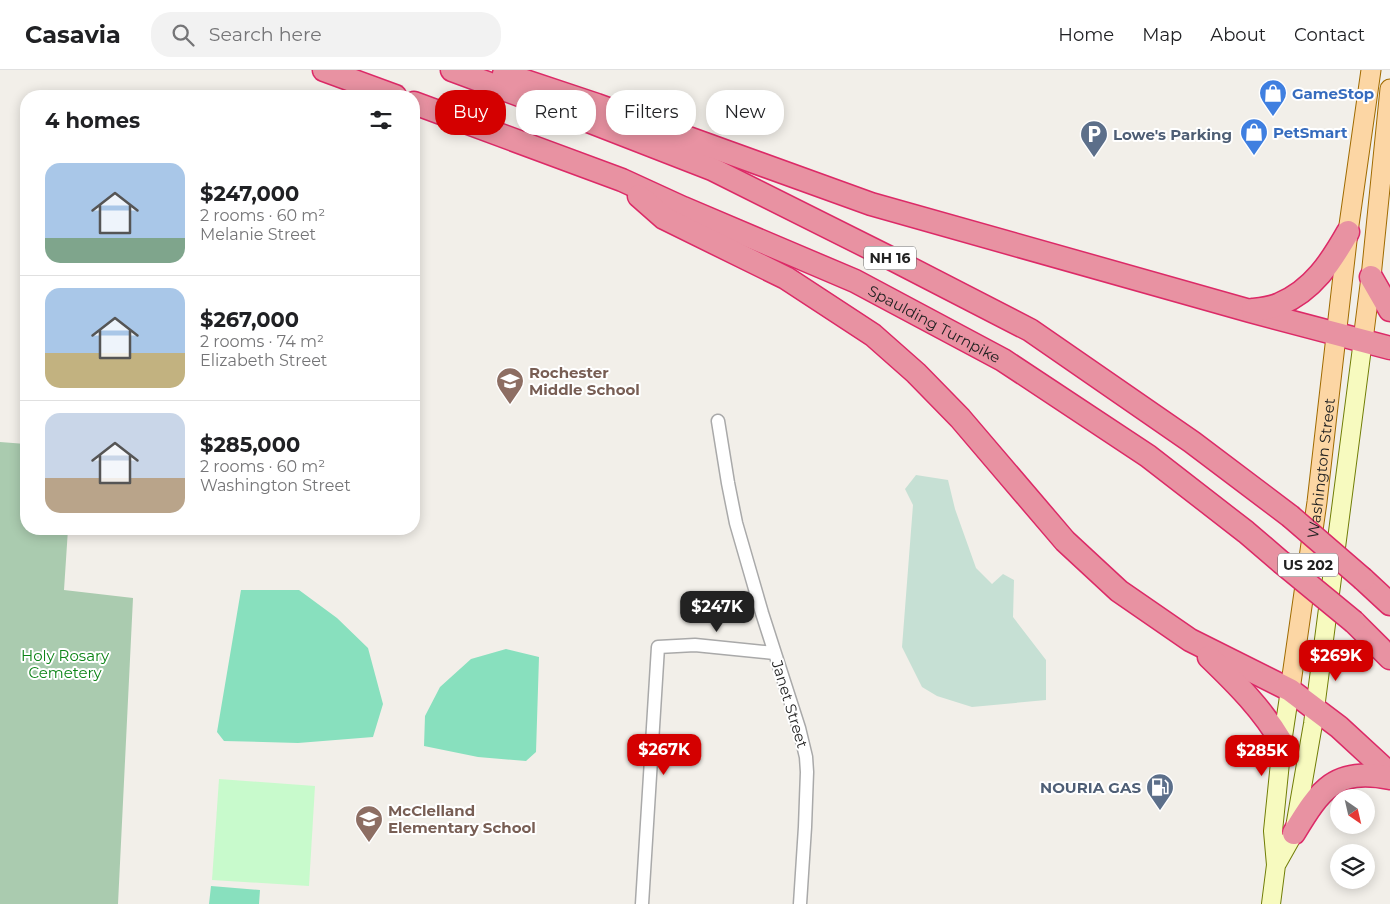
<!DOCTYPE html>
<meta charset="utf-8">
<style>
body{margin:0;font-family:Montserrat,sans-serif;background:#f2f2f2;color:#202124;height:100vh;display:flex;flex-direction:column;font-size:19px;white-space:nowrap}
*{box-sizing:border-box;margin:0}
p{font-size:16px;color:#757577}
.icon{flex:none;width:28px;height:28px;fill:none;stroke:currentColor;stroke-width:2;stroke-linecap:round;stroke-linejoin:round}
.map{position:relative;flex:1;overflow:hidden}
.panel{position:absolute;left:20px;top:20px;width:400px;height:445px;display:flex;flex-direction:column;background:#fff;border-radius:20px;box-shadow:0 2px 12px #0003}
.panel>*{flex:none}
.banner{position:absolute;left:435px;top:20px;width:475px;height:45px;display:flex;gap:10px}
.needle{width:32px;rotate:146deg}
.fabs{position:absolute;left:1330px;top:719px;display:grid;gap:10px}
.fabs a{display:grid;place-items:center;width:45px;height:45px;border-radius:50%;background:#fff;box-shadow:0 2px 12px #0003;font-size:25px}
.price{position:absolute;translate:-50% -42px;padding:0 11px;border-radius:10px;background:#d40000;color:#fff;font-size:16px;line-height:32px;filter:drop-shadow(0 1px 2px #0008)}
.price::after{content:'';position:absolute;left:50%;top:30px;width:15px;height:11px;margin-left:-8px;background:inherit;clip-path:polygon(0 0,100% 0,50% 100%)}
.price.current{background:#222;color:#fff}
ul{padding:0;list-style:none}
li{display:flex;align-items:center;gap:15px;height:125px;padding:0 25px}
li+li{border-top:1px solid #e0e0e0}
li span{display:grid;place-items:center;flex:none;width:140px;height:100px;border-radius:15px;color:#555}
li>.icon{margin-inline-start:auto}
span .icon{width:60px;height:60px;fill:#fffc;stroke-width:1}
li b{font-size:21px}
h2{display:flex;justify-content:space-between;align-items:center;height:60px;padding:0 25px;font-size:21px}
.chip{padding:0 18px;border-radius:20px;background:#fff;box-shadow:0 2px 12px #0003;font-size:18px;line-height:45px}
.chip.current{background:#d40000;color:#fff}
header{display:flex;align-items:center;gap:30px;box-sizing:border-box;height:70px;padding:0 25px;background:#fff;border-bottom:1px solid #e0e0e0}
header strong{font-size:24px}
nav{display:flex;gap:28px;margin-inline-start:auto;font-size:18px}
.search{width:350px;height:45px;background:#f2f2f2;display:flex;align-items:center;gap:12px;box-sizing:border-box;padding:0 18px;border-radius:20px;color:#757577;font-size:19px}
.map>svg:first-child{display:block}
.wetland{fill:#c6e0d4}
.cemetery{fill:#aacbaf}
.park{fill:#c8facc}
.pitch{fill:#88e0be}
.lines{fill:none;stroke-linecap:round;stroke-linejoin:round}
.minor-casing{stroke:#a9a9a9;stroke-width:15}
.secondary-casing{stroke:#707d05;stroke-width:20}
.primary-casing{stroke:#a06b00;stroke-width:21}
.motorway-casing{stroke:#dc2a67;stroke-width:25}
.minor{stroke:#fff;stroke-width:12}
.secondary{stroke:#f7fabf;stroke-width:18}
.primary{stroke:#fcd6a4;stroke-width:19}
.motorway{stroke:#e892a2;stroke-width:22}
.motorway-bridge-casing{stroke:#dc2a67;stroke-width:25;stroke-linecap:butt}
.motorway-bridge{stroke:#e892a2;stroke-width:22}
.labels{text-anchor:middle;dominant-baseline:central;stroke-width:4;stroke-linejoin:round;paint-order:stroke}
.shield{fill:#fff;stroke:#646464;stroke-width:1}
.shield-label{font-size:14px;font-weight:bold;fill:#222}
.shop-label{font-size:15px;font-weight:bold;fill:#366cbe;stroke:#fff;text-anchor:start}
.service-label{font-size:15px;font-weight:bold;fill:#4e5e75;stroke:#fff;text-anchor:start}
.street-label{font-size:15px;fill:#222;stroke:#fff}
.education-label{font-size:15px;font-weight:bold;fill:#785e54;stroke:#fff;text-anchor:start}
.park-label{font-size:15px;fill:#0c8416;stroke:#fff}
</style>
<header>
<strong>Casavia</strong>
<div class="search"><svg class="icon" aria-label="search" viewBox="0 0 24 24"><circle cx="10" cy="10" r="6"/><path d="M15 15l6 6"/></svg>Search here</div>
<nav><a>Home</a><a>Map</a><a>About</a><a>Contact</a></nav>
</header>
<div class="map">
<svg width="1390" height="834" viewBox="0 0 1390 834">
<rect width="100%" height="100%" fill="#f2efe9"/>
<path class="wetland" d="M916,405L948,410L955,439L976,498L992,514L1003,504L1014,510L1013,547L1046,590V630L972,637L937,626L922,617L902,577L913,435L905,419Z"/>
<path class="cemetery" d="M0,372L26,374V459H68L64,520L133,528L118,834H0Z"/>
<path class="park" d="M219,709L315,716L309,816L212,810Z"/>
<path class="pitch" d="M241,520H299L337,548L368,578L383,634L373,667L298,673L224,671L217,662Z
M506,579L539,587L536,682L526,691L478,687L424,676L425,646L440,617L471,589Z
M211,816L260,820L259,834H209Z"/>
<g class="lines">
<g class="minor-casing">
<path id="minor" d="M718,351L728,413L736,453L762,543L799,658L806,687L807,702L805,757L800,834
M642,834L658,577L695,575L774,583"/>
</g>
<g class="secondary-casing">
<path id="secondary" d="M1276,795L1294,763L1313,654L1363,270
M1271,834L1276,795L1273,761L1282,673L1290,620"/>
</g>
<g class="primary-casing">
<g id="primary">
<path d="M1363,270L1371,207L1390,19"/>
<path id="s1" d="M1290,620L1317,432L1348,162L1371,0"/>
</g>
</g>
<g class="motorway-casing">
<g id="motorway">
<path d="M324,0L395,26"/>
<path d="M452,0L560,40L712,99L892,189L1030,260L1192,372L1290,446"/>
<path d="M504,4L597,35L871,134L1250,241L1390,278"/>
<path id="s2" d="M414,33L622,110L683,138L855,211L1003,290L1148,386L1246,462L1281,492"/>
<path d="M639,126L664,148L786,208L873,265L916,303L960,348L1065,471L1119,521L1190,570L1290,620L1339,657L1390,704"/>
<path d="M1371,207L1390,240"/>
<path d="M1253,240C1262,239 1272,238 1280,234C1313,220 1331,192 1348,162"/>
<path d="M1363,509L1390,534"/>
<path d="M1354,552L1390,588"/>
<path d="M1209,587C1237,614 1263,640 1282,673"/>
<path d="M1294,763C1320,720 1335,697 1390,708"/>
</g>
</g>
<use href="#minor" class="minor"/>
<use href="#secondary" class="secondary"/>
<use href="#primary" class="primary"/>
<use href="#motorway" class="motorway"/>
<g class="motorway-bridge-casing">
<path id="motorway-bridge" d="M1290,446L1363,509
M1281,492L1354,552"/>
</g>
<use href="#motorway-bridge" class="motorway-bridge"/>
</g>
<defs>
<g id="shop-pin" transform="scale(1.4375)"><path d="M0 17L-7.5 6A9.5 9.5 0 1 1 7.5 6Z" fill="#3f7fe0" stroke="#fff"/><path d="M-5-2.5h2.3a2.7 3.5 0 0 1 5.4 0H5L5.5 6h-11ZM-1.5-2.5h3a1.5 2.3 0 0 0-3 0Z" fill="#fff"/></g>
<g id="parking-pin" transform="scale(1.4375)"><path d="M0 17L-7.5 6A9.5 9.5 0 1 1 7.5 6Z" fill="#5c6f8a" stroke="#fff"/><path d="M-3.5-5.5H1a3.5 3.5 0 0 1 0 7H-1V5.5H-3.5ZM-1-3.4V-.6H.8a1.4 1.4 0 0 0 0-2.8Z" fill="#fff"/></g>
<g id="school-pin" transform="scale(1.4375)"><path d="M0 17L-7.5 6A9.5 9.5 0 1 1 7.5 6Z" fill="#8d6e63" stroke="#fff"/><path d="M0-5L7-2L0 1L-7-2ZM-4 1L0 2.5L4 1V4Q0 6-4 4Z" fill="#fff"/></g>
<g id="fuel-pin" transform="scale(1.4375)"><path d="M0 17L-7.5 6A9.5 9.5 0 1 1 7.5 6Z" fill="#5c6f8a" stroke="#fff"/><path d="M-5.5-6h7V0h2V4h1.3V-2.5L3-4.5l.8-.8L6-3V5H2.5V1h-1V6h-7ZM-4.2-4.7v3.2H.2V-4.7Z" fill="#fff"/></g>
</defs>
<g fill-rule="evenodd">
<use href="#shop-pin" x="1273" y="23"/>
<use href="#shop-pin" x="1254" y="62"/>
<use href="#parking-pin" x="1094" y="64"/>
<use href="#school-pin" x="510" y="311"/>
<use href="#fuel-pin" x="1160" y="717"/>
<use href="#school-pin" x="369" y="749"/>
</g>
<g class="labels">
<g class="shield">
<rect x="864" y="176.5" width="52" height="23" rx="4"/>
<rect x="1278" y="483.5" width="60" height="23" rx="4"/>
</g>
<g class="shield-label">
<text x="890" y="188">NH 16</text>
<text x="1308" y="495">US 202</text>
</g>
<g class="shop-label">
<text x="1292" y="23">GameStop</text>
<text x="1273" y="62">PetSmart</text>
</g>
<g class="service-label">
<text x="1113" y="64">Lowe's Parking</text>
<text x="1141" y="717" text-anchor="end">NOURIA GAS</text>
</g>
<g class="street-label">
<text stroke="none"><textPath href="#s2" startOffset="566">Spaulding Turnpike</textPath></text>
<text stroke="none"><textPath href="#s1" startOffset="224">Washington Street</textPath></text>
<text transform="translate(790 634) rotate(73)">Janet Street</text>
</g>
<g class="education-label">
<text x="529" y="302">Rochester<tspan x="529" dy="17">Middle School</tspan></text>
<text x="388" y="740">McClelland<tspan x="388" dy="17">Elementary School</tspan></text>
</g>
<g class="park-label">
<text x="65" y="585">Holy Rosary<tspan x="65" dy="17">Cemetery</tspan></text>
</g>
</g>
</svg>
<div class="fabs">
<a><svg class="needle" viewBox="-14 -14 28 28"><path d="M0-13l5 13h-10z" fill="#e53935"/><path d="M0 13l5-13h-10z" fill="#757577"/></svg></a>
<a><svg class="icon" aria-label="layers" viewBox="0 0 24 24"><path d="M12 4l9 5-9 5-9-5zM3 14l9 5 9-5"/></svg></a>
</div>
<b class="price current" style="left:717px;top:563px">$247K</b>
<b class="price" style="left:1336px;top:612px">$269K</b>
<b class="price" style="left:664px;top:706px">$267K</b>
<b class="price" style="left:1262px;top:707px">$285K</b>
<div class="banner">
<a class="chip current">Buy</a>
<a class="chip">Rent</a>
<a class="chip">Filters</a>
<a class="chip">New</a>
</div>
<section class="panel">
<h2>4 homes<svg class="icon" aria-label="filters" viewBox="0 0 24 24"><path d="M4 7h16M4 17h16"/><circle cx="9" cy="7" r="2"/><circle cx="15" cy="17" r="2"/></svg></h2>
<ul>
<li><span style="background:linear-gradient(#a9c7e8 75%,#7fa58c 0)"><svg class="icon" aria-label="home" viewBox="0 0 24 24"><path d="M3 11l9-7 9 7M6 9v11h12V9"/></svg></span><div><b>$247,000</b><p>2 rooms · 60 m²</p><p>Melanie Street</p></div></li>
<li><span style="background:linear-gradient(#a9c7e8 65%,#c2b280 0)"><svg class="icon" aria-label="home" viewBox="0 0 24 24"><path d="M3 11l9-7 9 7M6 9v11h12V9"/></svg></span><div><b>$267,000</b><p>2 rooms · 74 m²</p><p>Elizabeth Street</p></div></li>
<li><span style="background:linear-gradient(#c9d6e8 65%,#b9a48a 0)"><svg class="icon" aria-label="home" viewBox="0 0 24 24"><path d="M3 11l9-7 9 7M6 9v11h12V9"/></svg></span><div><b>$285,000</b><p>2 rooms · 60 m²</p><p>Washington Street</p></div></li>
</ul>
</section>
</div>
